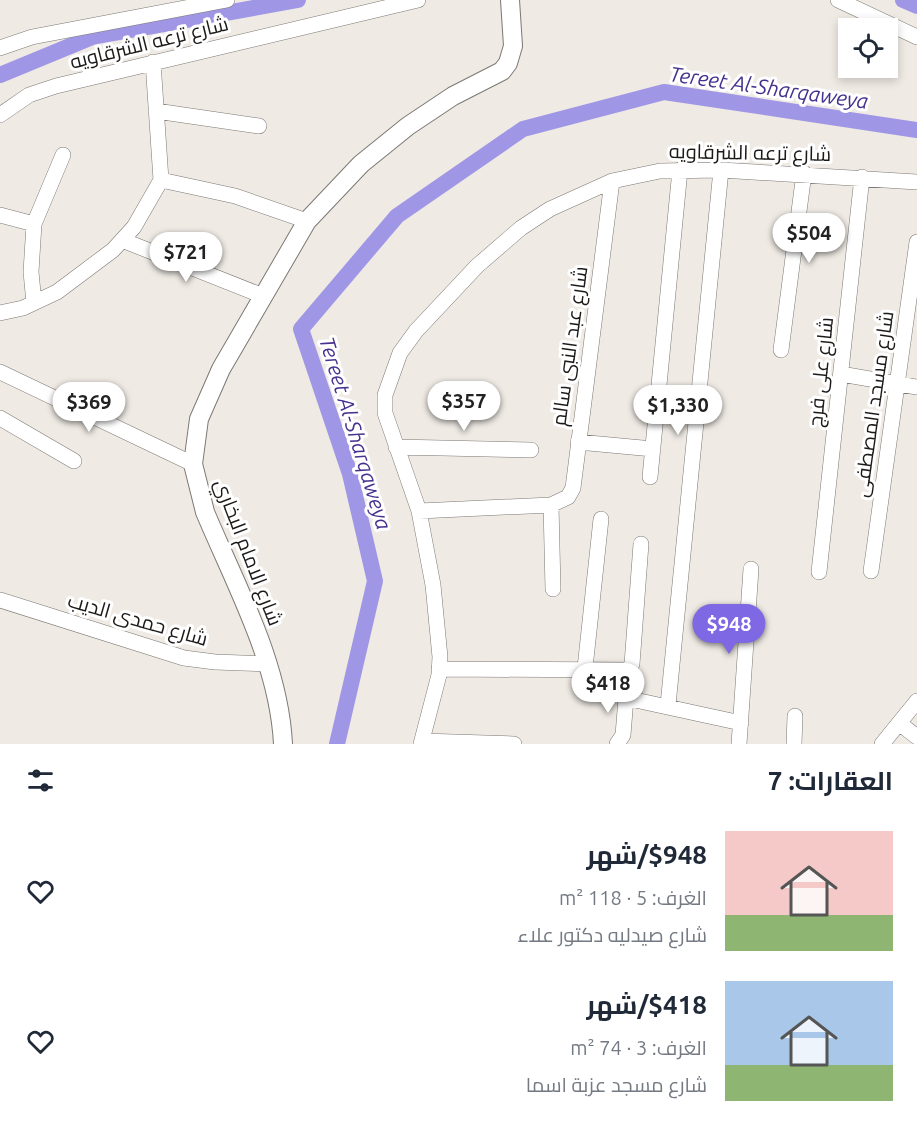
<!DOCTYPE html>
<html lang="ar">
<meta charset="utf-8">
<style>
body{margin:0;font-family:Ubuntu,Cairo,sans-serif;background:#f6f6f7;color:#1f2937;direction:rtl;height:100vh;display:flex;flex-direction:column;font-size:22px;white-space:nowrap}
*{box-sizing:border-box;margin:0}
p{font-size:20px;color:#747a83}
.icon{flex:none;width:33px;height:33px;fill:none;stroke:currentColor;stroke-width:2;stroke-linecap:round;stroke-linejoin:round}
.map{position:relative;height:744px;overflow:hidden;direction:ltr}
.panel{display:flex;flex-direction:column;background:#fff;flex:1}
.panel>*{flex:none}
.tools{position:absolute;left:838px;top:18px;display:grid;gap:12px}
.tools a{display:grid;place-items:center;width:60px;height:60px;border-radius:0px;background:#fff;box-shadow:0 3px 9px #0003;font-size:30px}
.price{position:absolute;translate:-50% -51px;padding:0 14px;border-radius:21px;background:#fff;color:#222;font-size:20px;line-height:39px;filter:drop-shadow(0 2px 3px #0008)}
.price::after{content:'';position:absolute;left:50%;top:36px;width:18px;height:14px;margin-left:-9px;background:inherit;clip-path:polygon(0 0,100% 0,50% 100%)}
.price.on{background:#7e68e3;color:#fff}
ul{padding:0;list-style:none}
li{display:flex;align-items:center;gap:18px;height:150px;padding:0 24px}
li span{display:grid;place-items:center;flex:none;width:168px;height:120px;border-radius:0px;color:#555}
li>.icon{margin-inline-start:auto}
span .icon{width:72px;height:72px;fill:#fffc;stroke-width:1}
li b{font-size:26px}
h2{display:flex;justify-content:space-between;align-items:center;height:72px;padding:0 24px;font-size:26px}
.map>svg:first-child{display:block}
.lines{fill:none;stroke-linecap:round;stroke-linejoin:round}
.canal{stroke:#9f96e6;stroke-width:16}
.minor-casing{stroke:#7c7873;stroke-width:16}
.tertiary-casing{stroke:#7c7873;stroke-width:20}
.minor{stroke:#fff;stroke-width:15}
.tertiary{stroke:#fff;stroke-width:18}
.labels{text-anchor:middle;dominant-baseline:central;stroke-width:6;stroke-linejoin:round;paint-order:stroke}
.street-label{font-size:20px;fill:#1c1a18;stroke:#fff}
.water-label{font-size:21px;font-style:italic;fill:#46318e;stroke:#fff}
</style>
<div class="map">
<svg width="917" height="744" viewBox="0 0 917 744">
<rect width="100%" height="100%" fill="#efeae4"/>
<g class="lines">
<path class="canal" d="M903,0L917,6
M0,75L92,37L298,0
M337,744L375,581L350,474L301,329L397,216L523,129L664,92L917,130"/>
<g class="minor-casing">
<path id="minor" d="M838,0L917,37
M0,48L32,37L227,0
M156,111L259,126
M0,115L29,95L56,86L418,0
M161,180L235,196L307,221
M0,215L34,224
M122,240L263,296
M34,303L31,272L34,224L63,155
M0,313L23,308L57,292L113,250L134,227L161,180L153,62
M781,350L804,173
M0,372L193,464
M841,374L917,387
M0,418L74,461
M578,442L653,449
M396,447L531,450
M650,477L680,170
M551,505L553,589
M419,511L551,505L568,497L573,488L612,181
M871,571L917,242
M819,572L862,177
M0,600L184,658L215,662L267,664
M585,668L601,519
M439,669L628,670L632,664L641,544
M618,670V688L626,698L741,723
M668,705L721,170
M899,723L917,737
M422,741L514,744
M421,744L439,675L440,657L433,585L419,511L385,413V395L400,353L416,331L477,266L521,228L550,209L612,181L660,171L721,170L917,182
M617,744L623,735L626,698
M739,744L751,569
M794,744L795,716
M882,744L917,701"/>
</g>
<g class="tertiary-casing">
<path id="tertiary" d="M283,744C279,663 236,586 205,512L193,464L199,419L221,369L307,221L361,164L408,126L453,96L502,71L508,63L513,46L510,0"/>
</g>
<use href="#minor" class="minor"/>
<use href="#tertiary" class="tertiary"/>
</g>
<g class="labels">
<g class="street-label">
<text transform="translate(149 42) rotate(-14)">شارع ترعه الشرقاويه</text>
<text transform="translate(750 152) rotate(1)">شارع ترعه الشرقاويه</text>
<text transform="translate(569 346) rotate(-82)">شارع عبد النبى سالم</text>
<text transform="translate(820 372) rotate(-84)">شارع على فرج</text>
<text transform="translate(873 404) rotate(-82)">شارع مسجد المصطفى</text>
<text transform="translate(249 552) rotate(69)">شارع الامام البخاري</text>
<text transform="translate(138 619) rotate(16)">شارع حمدى الديب</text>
</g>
<g class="water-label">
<text transform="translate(769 87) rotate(8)">Tereet Al-Sharqaweya</text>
<text transform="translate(356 433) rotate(73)">Tereet Al-Sharqaweya</text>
</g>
</g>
</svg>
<div class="tools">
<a><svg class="icon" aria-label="locate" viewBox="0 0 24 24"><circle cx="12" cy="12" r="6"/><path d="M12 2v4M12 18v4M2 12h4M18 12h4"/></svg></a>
</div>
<b class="price" style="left:809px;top:264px">$504</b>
<b class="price" style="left:186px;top:283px">$721</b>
<b class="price" style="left:464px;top:432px">$357</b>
<b class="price" style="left:89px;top:433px">$369</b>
<b class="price" style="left:678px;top:436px">$1,330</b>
<b class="price on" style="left:729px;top:655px">$948</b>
<b class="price" style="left:608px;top:714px">$418</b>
</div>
<section class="panel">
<h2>العقارات: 7<svg class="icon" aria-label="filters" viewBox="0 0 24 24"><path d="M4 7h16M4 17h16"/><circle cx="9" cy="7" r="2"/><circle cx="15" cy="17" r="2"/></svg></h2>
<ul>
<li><span style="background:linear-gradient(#f6c9c9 70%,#8fb573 0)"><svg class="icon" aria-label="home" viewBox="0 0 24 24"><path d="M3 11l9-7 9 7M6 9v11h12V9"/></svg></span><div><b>$948/شهر</b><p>الغرف: 5 · 118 m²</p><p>شارع صيدليه دكتور علاء</p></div><svg class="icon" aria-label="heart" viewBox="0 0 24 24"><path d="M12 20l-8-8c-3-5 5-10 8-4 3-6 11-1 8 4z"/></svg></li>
<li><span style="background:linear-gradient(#a9c7e8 70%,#8fb573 0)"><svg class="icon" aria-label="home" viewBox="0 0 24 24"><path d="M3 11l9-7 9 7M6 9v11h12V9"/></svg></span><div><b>$418/شهر</b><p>الغرف: 3 · 74 m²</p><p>شارع مسجد عزبة اسما</p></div><svg class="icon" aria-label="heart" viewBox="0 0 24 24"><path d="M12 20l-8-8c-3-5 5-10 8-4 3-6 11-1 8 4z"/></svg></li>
</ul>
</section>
